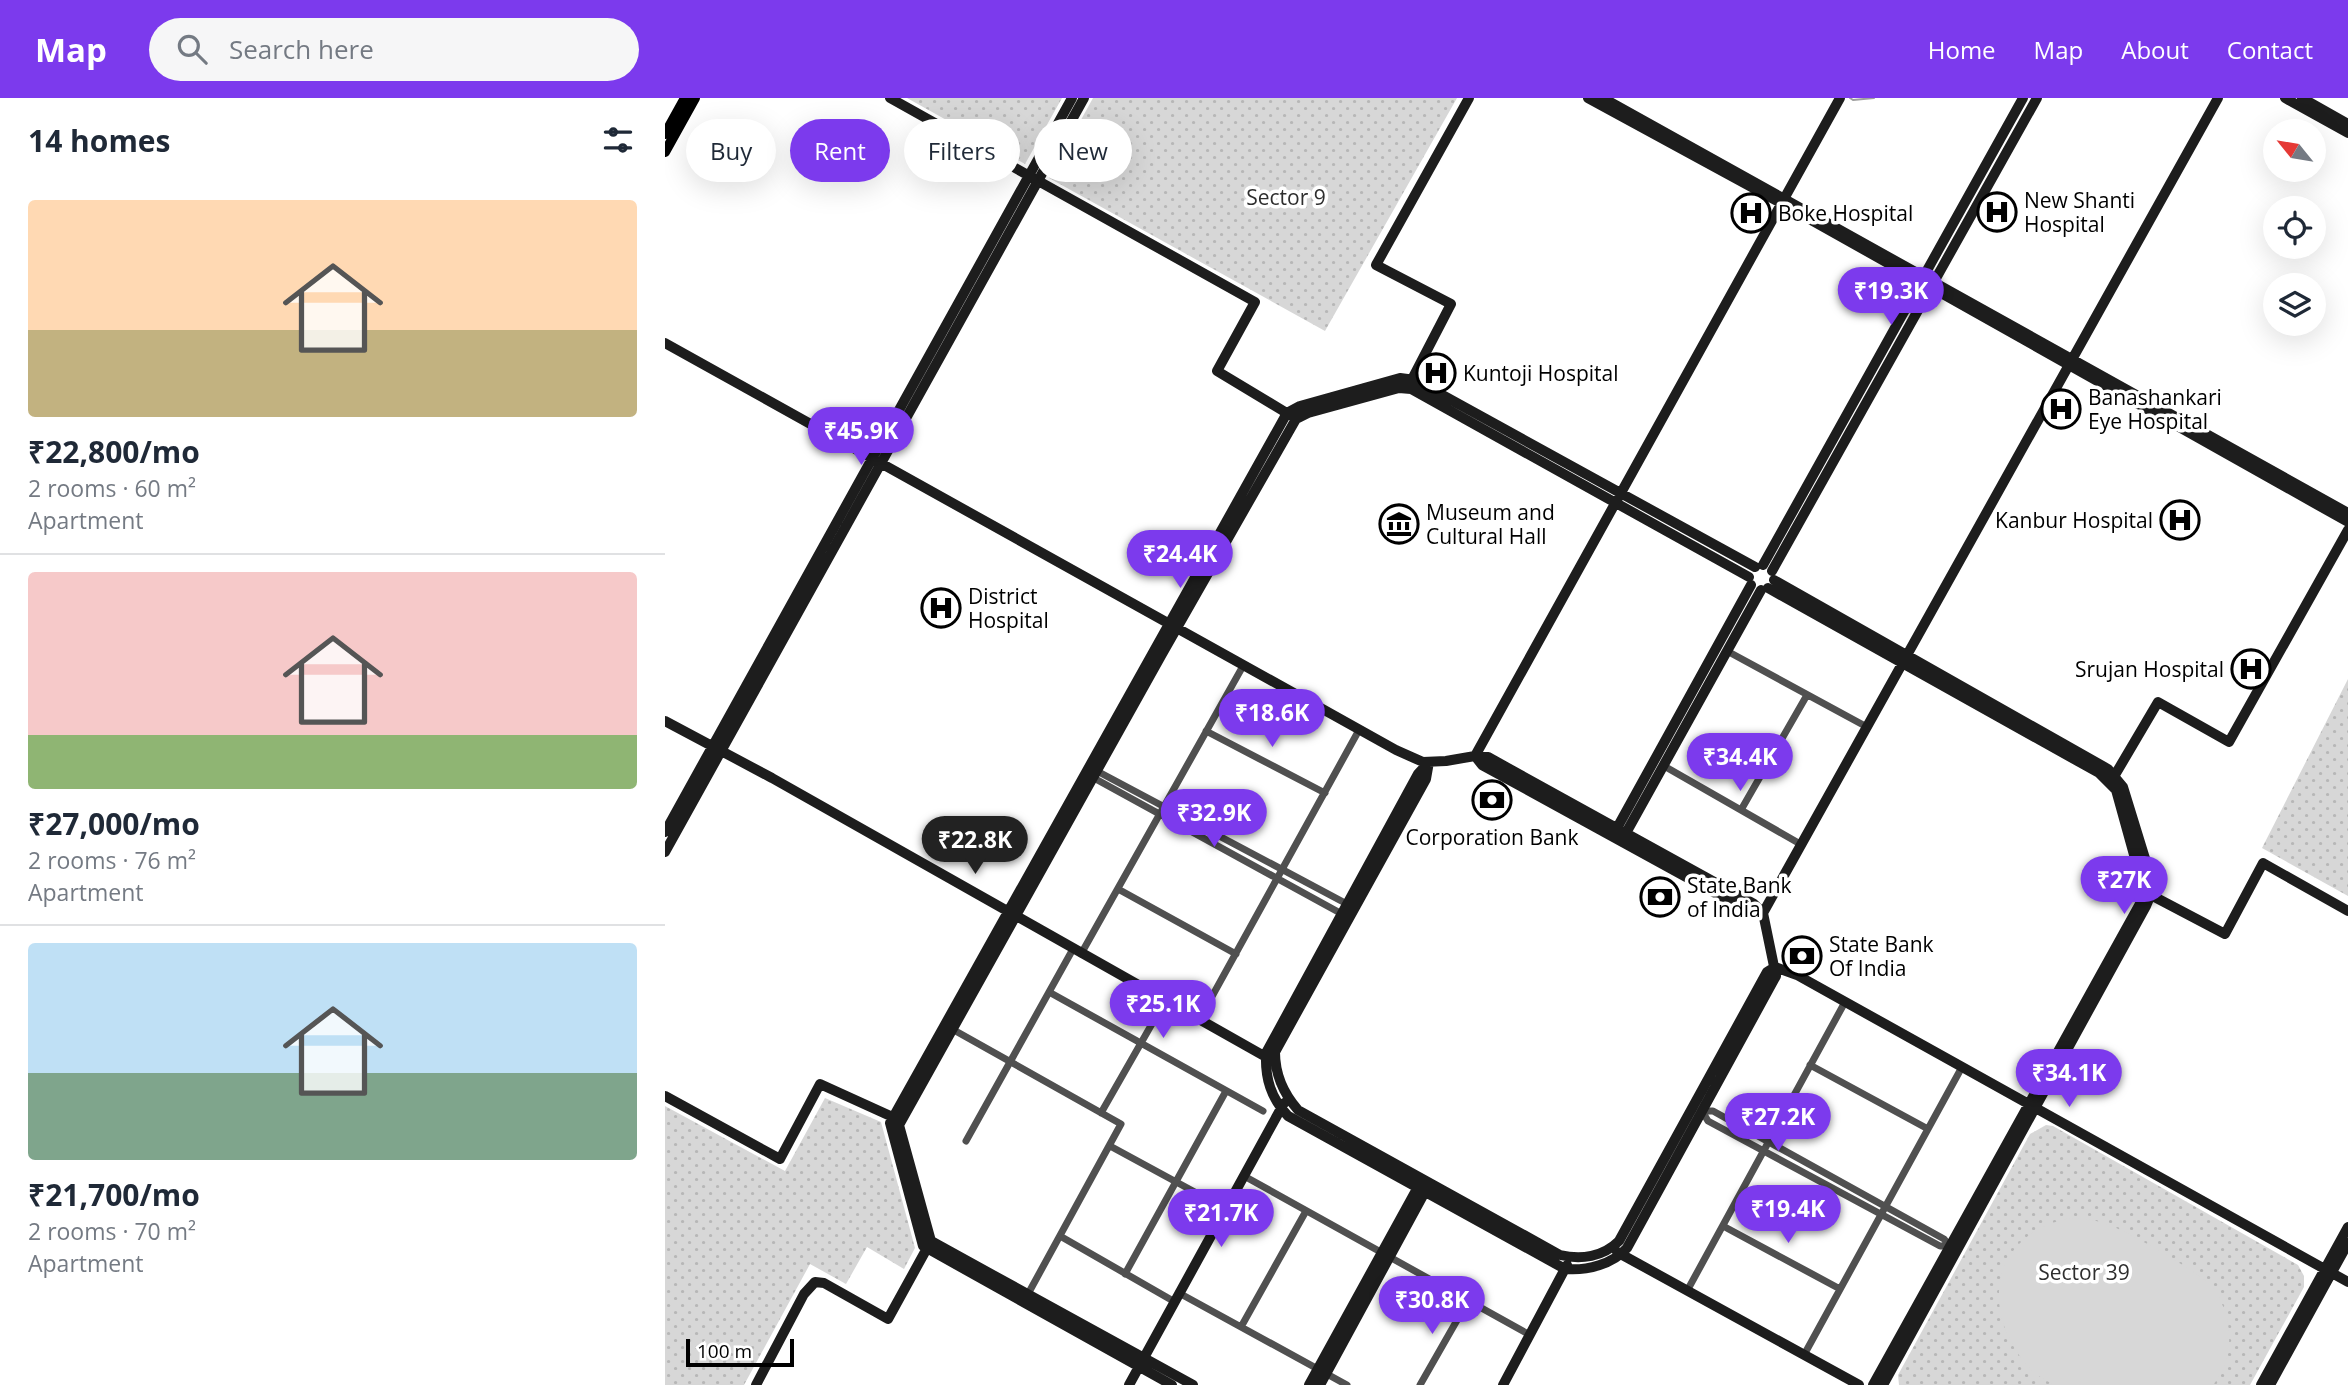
<!DOCTYPE html>
<meta charset="utf-8">
<style>
body{margin:0;font-family:"Open Sans",sans-serif;background:#f6f6f7;color:#1f2937;height:100vh;display:flex;flex-direction:column;font-size:26px;white-space:nowrap}
*{box-sizing:border-box;margin:0}
p{font-size:23px;color:#747a83}
.icon{flex:none;width:38px;height:38px;fill:none;stroke:currentColor;stroke-width:2;stroke-linecap:round;stroke-linejoin:round}
.map{position:relative;flex:1;overflow:hidden}
.side{display:flex;flex-direction:column;background:#fff;width:665px}
.side>*{flex:none}
.guide{position:absolute;left:21px;top:21px;width:665px;height:63px;display:flex;gap:14px}
.needle{width:46px;rotate:300deg}
.buttons{position:absolute;left:1598px;top:21px;display:grid;gap:14px}
.buttons a{display:grid;place-items:center;width:63px;height:63px;border-radius:50%;background:#fff;box-shadow:0 7px 28px #0002;font-size:35px}
.scale{position:absolute;left:21px;bottom:18px;width:108px;box-sizing:border-box;padding-left:7px;border:4px solid #000;border-top:0;font-size:19px;line-height:24px;white-space:nowrap;color:#000;-webkit-text-stroke:5px #fff;paint-order:stroke}
.price{position:absolute;translate:-50% -60px;padding:0 16px;border-radius:24px;background:#7c3aed;color:#fff;font-size:23px;line-height:46px;filter:drop-shadow(0 2px 4px #0008)}
.price::after{content:'';position:absolute;left:50%;top:42px;width:21px;height:16px;margin-left:-10px;background:inherit;clip-path:polygon(0 0,100% 0,50% 100%)}
.price.active{background:#222;color:#fff}
ul{padding:0;list-style:none}
li{display:grid;align-content:center;gap:14px;height:371px;padding:0 28px}
li+li{border-top:2px solid #e0e1e3}
li span{display:grid;place-items:center;height:217px;border-radius:7px;color:#555}
li>.icon{margin-inline-start:auto}
span .icon{width:126px;height:126px;fill:#fffc;stroke-width:1}
li b{font-size:30px}
h2{display:flex;justify-content:space-between;align-items:center;height:84px;padding:0 28px;font-size:30px}
.chip{padding:0 24px;border-radius:32px;background:#fff;box-shadow:0 7px 28px #0002;font-size:24px;line-height:63px}
.chip.active{background:#7c3aed;color:#fff}
header{display:flex;align-items:center;gap:42px;box-sizing:border-box;height:98px;padding:0 35px;background:#7c3aed;color:#fff}
header strong{font-size:33px}
nav{display:flex;gap:38px;margin-inline-start:auto;font-size:24px}
.search{width:490px;height:63px;background:#f6f6f7;display:flex;align-items:center;gap:18px;box-sizing:border-box;padding:0 24px;border-radius:38px;color:#747a83;font-size:26px}
main{display:flex;flex:1;min-height:0}
.map>svg:first-child{display:block}
.grass{fill:url(#grass-dots)}
.pitch{fill:#d7d7d7}
.lines{fill:none;stroke-linecap:round;stroke-linejoin:round}
.stream{stroke:#9e9e9e;stroke-width:2}
.street{stroke:#505050;stroke-width:7}
.secondary{stroke:#1d1d1d;stroke-width:10}
.primary{stroke:#000;stroke-width:10}
.labels{text-anchor:middle;dominant-baseline:central;stroke-width:7;stroke-linejoin:round;paint-order:stroke}
.park-label{font-size:21px;fill:#2e2e2e;stroke:#fff}
.poi-label{font-size:21px;fill:#000;stroke:#fff;text-anchor:start}
</style>
<header>
<strong>Map</strong>
<div class="search"><svg class="icon" aria-label="search" viewBox="0 0 24 24"><circle cx="10" cy="10" r="6"/><path d="M15 15l6 6"/></svg>Search here</div>
<nav><a>Home</a><a>Map</a><a>About</a><a>Contact</a></nav>
</header>
<main>
<section class="side">
<h2>14 homes<svg class="icon" aria-label="filters" viewBox="0 0 24 24"><path d="M4 7h16M4 17h16"/><circle cx="9" cy="7" r="2"/><circle cx="15" cy="17" r="2"/></svg></h2>
<ul>
<li><span style="background:linear-gradient(#ffd9b3 60%,#c2b280 0)"><svg class="icon" aria-label="home" viewBox="0 0 24 24"><path d="M3 11l9-7 9 7M6 9v11h12V9"/></svg></span><div><b>₹22,800/mo</b><p>2 rooms · 60 m²</p><p>Apartment</p></div></li>
<li><span style="background:linear-gradient(#f6c9c9 75%,#8fb573 0)"><svg class="icon" aria-label="home" viewBox="0 0 24 24"><path d="M3 11l9-7 9 7M6 9v11h12V9"/></svg></span><div><b>₹27,000/mo</b><p>2 rooms · 76 m²</p><p>Apartment</p></div></li>
<li><span style="background:linear-gradient(#bfe0f5 60%,#7fa58c 0)"><svg class="icon" aria-label="home" viewBox="0 0 24 24"><path d="M3 11l9-7 9 7M6 9v11h12V9"/></svg></span><div><b>₹21,700/mo</b><p>2 rooms · 70 m²</p><p>Apartment</p></div></li>
</ul>
</section>
<div class="map">
<svg width="1683" height="1287" viewBox="0 0 1683 1287">
<defs>
<pattern id="grass-dots" width="8" height="8" patternUnits="userSpaceOnUse" patternTransform="scale(1.75)"><rect width="8" height="8" fill="#d7d7d7"/><path d="M2 2h.1M6 6h.1" fill="none" stroke="#b7b7b7" stroke-width="1.8" stroke-linecap="round"/></pattern>
</defs>
<rect width="100%" height="100%" fill="#fff"/>
<path class="grass" d="M242,0H397L360,66Z
M428,0H792L660,233L384,80Z
M1683,581V798L1597,750Z
M160,1000L216,1024L250,1150L239,1171L202,1149L181,1186L145,1166L79,1287H0V1008L120,1073Z
M1381,1027L1388,1028L1633,1167L1639,1178V1189L1585,1287H1234L1233,1277L1365,1036Z"/>
<path class="pitch" d="M1407,1120C1420,1121 1432,1122 1444,1127C1462,1133 1540,1177 1549,1191C1569,1221 1570,1260 1548,1287C1510,1287 1473,1287 1435,1287C1422,1287 1405,1287 1392,1287C1373,1282 1358,1265 1349,1249C1315,1191 1340,1131 1407,1120Z"/>
<g class="lines">
<path class="stream" d="M1185,0L1188,2L1209,0"/>
<path class="street" d="M1062,553L1202,629
M541,633L660,695
M999,668L1137,747
M430,672L682,806
M427,679L677,816
M1076,712L1142,597
M453,791L571,856
M416,856L578,568
M384,894L598,1013
M534,922L694,632
M287,931L456,1026L363,1196
M1145,967L1263,1031
M1037,1013L1043,1023L1275,1148H1285
M1037,1013H1048L1279,1141L1285,1148
M436,1015L500,903
M301,1043L408,851
M445,1048L561,1111
M579,1078L865,1237
M1058,1128L1175,1191
M395,1138L510,1204
M460,1176L561,993
M1022,1193L1180,904
M514,1195L682,1287
M576,1229L641,1113
M1139,1257L1297,969
M755,1287L803,1203"/>
<path class="secondary" d="M225,0L590,204L552,273L625,317
M923,0L1116,105L1683,424
M938,0L1683,415
M1620,0L1683,35
M1637,0L1683,26
M0,245L731,652L758,664L781,663L810,658L1175,0
M744,287L786,206L711,167L804,0
M1098,467L1358,0
M1107,473L1372,0
M1109,482L1443,671L1458,689L1486,780V796L1481,808L1218,1287
M1103,490L1434,675L1451,692L1479,793L1476,804L1208,1287
M0,623L107,680L601,959L606,960
M810,658L823,659L1089,806L1098,815L1085,814L817,667Z
M764,664L753,676L601,955C600,981 606,1000 623,1018L900,1171C922,1173 948,1166 962,1150L1111,878L1098,815L1553,0
M764,664L761,681L610,954C610,977 618,995 633,1012L895,1157C916,1162 938,1159 954,1143L1102,874L1110,869
M1447,682L1493,604L1564,644L1683,432
M0,734L407,0
M953,734L952,730L1086,487
M957,739L961,735L1096,492
M0,754L419,0
M1482,795L1560,836L1598,765L1683,813
M1110,869L1132,877L1683,1184
M0,998L115,1061L155,986L232,1021
M266,1143L528,1287
M952,1154L1194,1287
M91,1287L139,1196L150,1184L159,1185L223,1221L266,1143L234,1027L497,556L631,321L643,315L734,290L746,291L1084,479
M464,1287L619,1005
M507,1287L258,1148L225,1025L622,315L635,308L735,280L750,282L1090,469
M644,1287L753,1089L757,1087
M655,1287L762,1090
M838,1287L902,1167
M1596,1287L1683,1129
M1605,1287L1683,1145"/>
<path class="primary" d="M0,36L20,0
M0,54L30,0"/>
</g>
<defs>
<g id="hospital-ring" transform="scale(2.0125)"><circle r="9.5" fill="#fff" stroke="#000" stroke-width="1.5"/><path d="M-5-5h3v3.5h4V-5h3V5h-3V1.5h-4V5h-3Z" fill="#000"/></g>
<g id="museum-ring" transform="scale(2.0125)"><circle r="9.5" fill="#fff" stroke="#000" stroke-width="1.5"/><path d="M0-6L6-3V-2H-6V-3ZM-5-1h2V3h-2ZM-1-1h2V3h-2ZM3-1h2V3H3ZM-6 4H6V6H-6Z" fill="#000"/></g>
<g id="bank-ring" transform="scale(2.0125)"><circle r="9.5" fill="#fff" stroke="#000" stroke-width="1.5"/><path d="M-6-4H6V4H-6ZM0-2.3a2.3 2.3 0 1 0 0 4.6a2.3 2.3 0 1 0 0-4.6Z" fill="#000"/></g>
</defs>
<g fill-rule="evenodd">
<use href="#hospital-ring" x="1332" y="114"/>
<use href="#hospital-ring" x="1086" y="115"/>
<use href="#hospital-ring" x="771" y="275"/>
<use href="#hospital-ring" x="1396" y="311"/>
<use href="#hospital-ring" x="1515" y="422"/>
<use href="#museum-ring" x="734" y="426"/>
<use href="#hospital-ring" x="276" y="510"/>
<use href="#hospital-ring" x="1586" y="571"/>
<use href="#bank-ring" x="827" y="702"/>
<use href="#bank-ring" x="995" y="799"/>
<use href="#bank-ring" x="1137" y="858"/>
</g>
<g class="labels">
<g class="park-label">
<text x="621" y="99">Sector 9</text>
<text x="1419" y="1174">Sector 39</text>
</g>
<g class="poi-label">
<text x="1359" y="102">New Shanti<tspan x="1359" dy="24">Hospital</tspan></text>
<text x="1113" y="115">Boke Hospital</text>
<text x="798" y="275">Kuntoji Hospital</text>
<text x="1423" y="299">Banashankari<tspan x="1423" dy="24">Eye Hospital</tspan></text>
<text x="761" y="414">Museum and<tspan x="761" dy="24">Cultural Hall</tspan></text>
<text x="1488" y="422" text-anchor="end">Kanbur Hospital</text>
<text x="303" y="498">District<tspan x="303" dy="24">Hospital</tspan></text>
<text x="1559" y="571" text-anchor="end">Srujan Hospital</text>
<text x="827" y="739" text-anchor="middle">Corporation Bank</text>
<text x="1022" y="787">State Bank<tspan x="1022" dy="24">of India</tspan></text>
<text x="1164" y="846">State Bank<tspan x="1164" dy="24">Of India</tspan></text>
</g>
</g>
</svg>
<div class="buttons">
<a><svg class="needle" viewBox="-14 -14 28 28"><path d="M0-13l5 13h-10z" fill="#e53935"/><path d="M0 13l5-13h-10z" fill="#747a83"/></svg></a>
<a><svg class="icon" aria-label="locate" viewBox="0 0 24 24"><circle cx="12" cy="12" r="6"/><path d="M12 2v4M12 18v4M2 12h4M18 12h4"/></svg></a>
<a><svg class="icon" aria-label="layers" viewBox="0 0 24 24"><path d="M12 4l9 5-9 5-9-5zM3 14l9 5 9-5"/></svg></a>
</div>
<div class="scale">100 m</div>
<b class="price" style="left:1226px;top:229px">₹19.3K</b>
<b class="price" style="left:196px;top:369px">₹45.9K</b>
<b class="price" style="left:515px;top:492px">₹24.4K</b>
<b class="price" style="left:607px;top:651px">₹18.6K</b>
<b class="price" style="left:1075px;top:695px">₹34.4K</b>
<b class="price" style="left:549px;top:751px">₹32.9K</b>
<b class="price active" style="left:310px;top:778px">₹22.8K</b>
<b class="price" style="left:1459px;top:818px">₹27K</b>
<b class="price" style="left:498px;top:942px">₹25.1K</b>
<b class="price" style="left:1404px;top:1011px">₹34.1K</b>
<b class="price" style="left:1113px;top:1055px">₹27.2K</b>
<b class="price" style="left:1123px;top:1147px">₹19.4K</b>
<b class="price" style="left:556px;top:1151px">₹21.7K</b>
<b class="price" style="left:767px;top:1238px">₹30.8K</b>
<div class="guide">
<a class="chip">Buy</a>
<a class="chip active">Rent</a>
<a class="chip">Filters</a>
<a class="chip">New</a>
</div>
</div>
</main>
